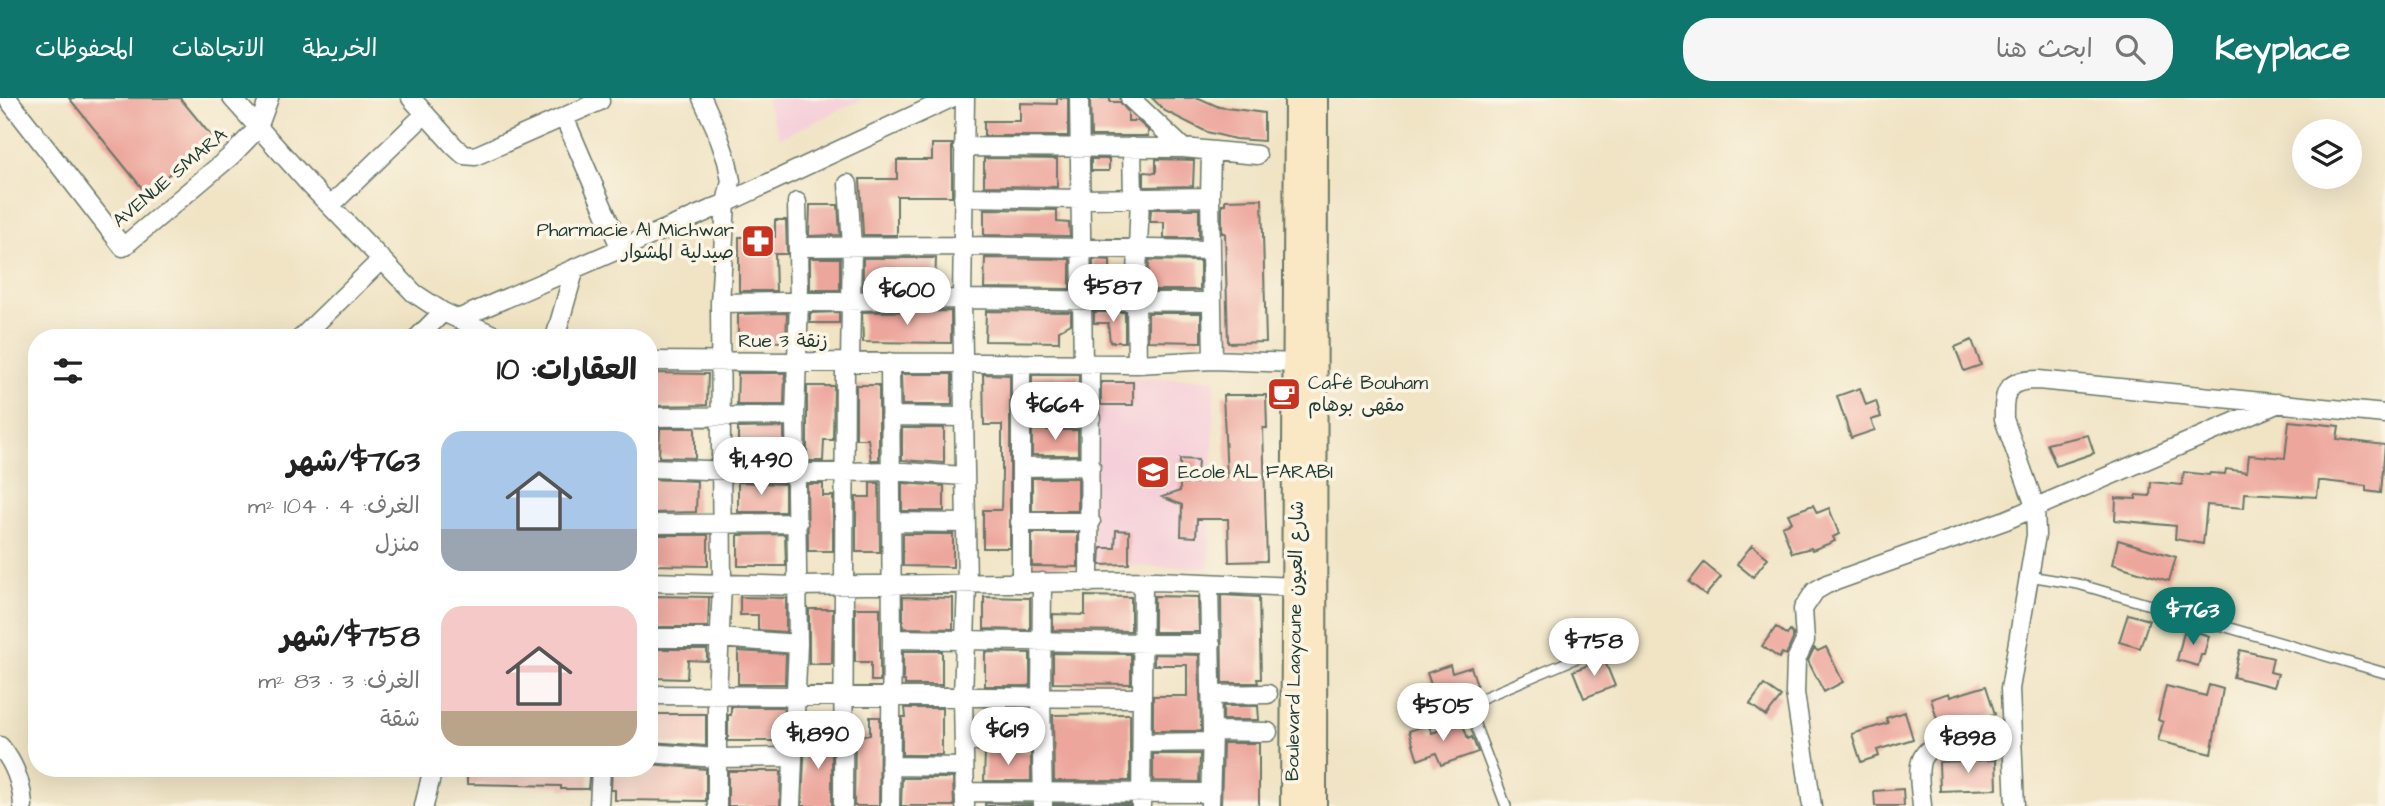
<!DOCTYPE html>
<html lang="ar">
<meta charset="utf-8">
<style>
body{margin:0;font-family:"Architects Daughter","Playpen Sans Arabic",sans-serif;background:#f6f6f6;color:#222;direction:rtl;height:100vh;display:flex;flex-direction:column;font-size:26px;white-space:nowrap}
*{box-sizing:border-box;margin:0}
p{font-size:23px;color:#767676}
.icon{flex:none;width:38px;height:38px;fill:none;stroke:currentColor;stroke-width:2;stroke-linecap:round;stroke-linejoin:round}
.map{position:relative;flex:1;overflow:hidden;direction:ltr}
.panel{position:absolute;left:28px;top:231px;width:630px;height:448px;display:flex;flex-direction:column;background:#fff;border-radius:28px;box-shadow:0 7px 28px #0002;direction:rtl}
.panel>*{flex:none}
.buttons{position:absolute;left:2292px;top:21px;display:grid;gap:14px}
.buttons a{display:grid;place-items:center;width:70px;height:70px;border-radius:50%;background:#fff;box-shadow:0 7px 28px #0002;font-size:35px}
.price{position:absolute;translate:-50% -60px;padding:0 16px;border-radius:24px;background:#fff;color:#222;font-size:23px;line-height:46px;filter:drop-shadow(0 2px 4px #0008)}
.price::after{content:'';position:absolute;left:50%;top:42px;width:21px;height:16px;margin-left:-10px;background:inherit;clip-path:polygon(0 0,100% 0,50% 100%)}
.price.on{background:#0f766e;color:#fff}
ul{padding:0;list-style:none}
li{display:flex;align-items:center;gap:21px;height:175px;padding:0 21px}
li span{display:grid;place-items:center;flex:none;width:196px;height:140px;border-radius:21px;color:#555}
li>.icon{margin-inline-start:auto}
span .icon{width:84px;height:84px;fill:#fffc;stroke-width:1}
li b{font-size:30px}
h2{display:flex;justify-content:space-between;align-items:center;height:84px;padding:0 21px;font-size:30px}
header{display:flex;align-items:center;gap:42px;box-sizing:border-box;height:98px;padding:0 35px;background:#0f766e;color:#fff}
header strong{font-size:33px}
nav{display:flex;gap:38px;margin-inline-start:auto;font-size:24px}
.search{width:490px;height:63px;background:#f6f6f6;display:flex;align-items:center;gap:18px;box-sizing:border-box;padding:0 24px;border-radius:28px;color:#767676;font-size:26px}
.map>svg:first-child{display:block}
.built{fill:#f5cfd9}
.building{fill:#eda69c}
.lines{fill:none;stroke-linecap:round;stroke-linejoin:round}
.lane-casing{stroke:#687767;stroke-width:12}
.street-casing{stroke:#687767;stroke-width:21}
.secondary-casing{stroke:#687767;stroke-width:28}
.lane{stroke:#fff;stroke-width:9}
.street{stroke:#fff;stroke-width:18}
.secondary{stroke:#fae7c3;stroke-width:24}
.labels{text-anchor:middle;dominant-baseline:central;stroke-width:7;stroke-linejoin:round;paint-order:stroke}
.street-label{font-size:19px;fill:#1f3d34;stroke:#fcf5e5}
.poi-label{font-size:19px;fill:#1f3d34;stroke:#fcf5e5;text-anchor:start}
</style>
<header>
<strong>Keyplace</strong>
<div class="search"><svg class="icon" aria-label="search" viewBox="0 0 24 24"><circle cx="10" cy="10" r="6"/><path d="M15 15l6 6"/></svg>ابحث هنا</div>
<nav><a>الخريطة</a><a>الاتجاهات</a><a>المحفوظات</a></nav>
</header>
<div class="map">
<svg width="2385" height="708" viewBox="0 0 2385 708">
<rect width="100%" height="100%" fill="#fcf5e5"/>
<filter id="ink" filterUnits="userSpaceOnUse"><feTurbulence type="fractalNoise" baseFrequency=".0143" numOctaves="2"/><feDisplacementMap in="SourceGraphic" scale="14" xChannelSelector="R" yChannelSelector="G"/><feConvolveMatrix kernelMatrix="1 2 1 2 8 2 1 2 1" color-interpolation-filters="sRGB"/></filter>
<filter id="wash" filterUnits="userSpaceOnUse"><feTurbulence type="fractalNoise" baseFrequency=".00686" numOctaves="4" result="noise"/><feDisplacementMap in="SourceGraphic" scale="28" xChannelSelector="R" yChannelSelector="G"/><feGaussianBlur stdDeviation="1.57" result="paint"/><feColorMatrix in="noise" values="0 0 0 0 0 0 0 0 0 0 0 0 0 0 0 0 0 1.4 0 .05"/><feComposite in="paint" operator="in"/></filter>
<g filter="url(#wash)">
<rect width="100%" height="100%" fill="#f0e4c5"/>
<path class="built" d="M765,0H865L780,40Z
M1095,279L1215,281L1209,470L1093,467Z"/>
<g id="blocks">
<path class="building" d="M69,0H180L213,40L146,95Z
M1057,0H1068V38H984V23H1020V5L1057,6Z
M1090,0H1110V4H1120L1128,14V23H1138L1148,32V38H1091Z
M1152,0H1199L1219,9L1264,15V43L1235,41L1207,34L1165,13Z
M932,46H952V98H897V137H863L860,81H897V62H932Z
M984,60L1057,61V89L984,88Z
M1091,61H1109V73H1091Z
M1156,61L1194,62L1193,88L1144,89V74L1156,75Z
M1262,101L1266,244L1228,245L1225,135H1222V106H1225V102Z
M810,107H838L840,137L809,138Z
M984,111L1057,112V124L1069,125L1070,138L984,137Z
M1151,111H1199V140H1164V124H1150Z
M775,122H786L787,156H775L776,193H739V139H775Z
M810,160H840V192H810Z
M863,160H936L935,190L863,191Z
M985,160L1070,161V191L984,190Z
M1093,161L1110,162V175H1126L1125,192L1093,191Z
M1149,162L1200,163V192H1148Z
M951,213V245L863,244L862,214Z
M986,213L1071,214V226L1059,232V244L985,243Z
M839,214V225H810V215Z
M1094,214H1125V244H1110L1108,225H1094Z
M787,215L786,244L738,243V216Z
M1148,215H1201V244L1148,243Z
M1972,242L1981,267L1964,273L1955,249Z
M652,275L708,276L707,307L652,308Z
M738,275H785L784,307H737Z
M901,276H952V307H902Z
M983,276L1010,277V450H983V412H1001L1002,377V327H984Z
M1032,277H1079L1078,309H1032Z
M1101,284H1133V307H1101Z
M856,287H879V362H871L868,341H856Z
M807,288H834L833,342H824L823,363H807Z
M1860,290L1866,307L1876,303L1881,319L1871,322L1875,332L1851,340L1837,298Z
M1223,297H1266L1267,330H1263L1267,463L1229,464L1228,421H1197L1196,439L1181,438L1182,407L1162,399L1180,393V361L1198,362L1197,378L1227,379Z
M2289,323L2339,328L2337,341L2385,347L2381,395L2366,393V388L2324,383H2319L2317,399L2245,395L2244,410L2207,407L2203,446L2175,441L2176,428L2115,422L2116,400L2136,401V397L2150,398L2151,384L2182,387L2184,374L2209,377L2210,375L2225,376L2226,371L2247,374L2249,357L2285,360Z
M784,329V363L738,362V330Z
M660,330H695V360L659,359Z
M902,330H944V365L902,362Z
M1032,332H1078V357H1032Z
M2088,337L2094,355L2056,368L2047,346Z
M1032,380H1078V413H1032Z
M649,381L697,383L696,414L649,415Z
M738,384L785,386V414H738Z
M870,385H879L880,454H856V399H870Z
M902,385L944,388V413H902Z
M807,386H823V398H833V453H808Z
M1813,407L1817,415L1829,410L1839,436L1833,439L1835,443L1828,446L1812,452L1811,450L1792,455L1782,428L1792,424L1788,416Z
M1116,432L1129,433V466L1100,467L1101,450H1115Z
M1032,435H1078V469L1032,468Z
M785,436L786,468H738V437Z
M903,436H953V469L903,468Z
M649,437H708V468L649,467Z
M2118,442L2176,459L2169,483L2112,466Z
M1752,447L1768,460L1753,479L1737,466Z
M1704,465L1721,479L1706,497L1689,484Z
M1221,497L1259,499L1261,581H1257L1258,585H1222Z
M649,498L709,499L708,529H652Z
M1085,498L1131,499V533L1053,532V516L1085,517Z
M1154,498L1198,499L1199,534H1154Z
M740,499L786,500V534L758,532V517H740Z
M903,499L953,500V531L903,530Z
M984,499L1030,500V532L984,531Z
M855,510H880V583H871V564H855Z
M809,511H833L832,566H809Z
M2128,516L2149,522L2140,550L2119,544Z
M1776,529L1787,537L1790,533L1793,536V541L1786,557L1782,555L1779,560L1762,548Z
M2185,530L2209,538L2204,557H2201L2198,568L2177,562Z
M1826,549L1843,584L1824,594L1808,563L1814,550L1818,553Z
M652,551H707V563L688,562L687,581L651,580Z
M2240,552L2273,560L2270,574L2278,576L2274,589L2233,579Z
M738,553L786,556L785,586H738Z
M903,553H942V587H905V583H903Z
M985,554L1030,555V588H985Z
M1053,555L1131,556V586L1053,585Z
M1154,556L1199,557L1201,633H1153V598H1187V567H1154Z
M1604,561L1615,588L1584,600L1573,573Z
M1450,567L1452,575L1471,569L1477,587L1436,601L1427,575Z
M1764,587L1781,599L1766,618L1750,606Z
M2209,587L2223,591L2211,656L2158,643L2163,624L2158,622L2166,588L2206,598Z
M1986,588L1995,616L1976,622L1975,617L1939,628L1931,601L1949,595L1950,599Z
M1223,608H1258L1259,622H1223Z
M731,609H784L782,643H728V617H731Z
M905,610H942V657H902V619H906Z
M985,610L1030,611V632H984Z
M1905,614L1913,641L1877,652L1879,658L1861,664L1852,636L1888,625L1886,620Z
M651,616H706V648L651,644Z
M1128,616H1130V683H1054L1053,617Z
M870,619H880L879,708H854L855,637H870Z
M1462,624L1468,641L1472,639L1478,654L1441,667L1436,655L1418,662L1409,633L1428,626L1432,635Z
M832,636V708H802L805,637Z
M1223,645H1259V708H1221Z
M985,654H1031V683H984Z
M1153,656H1200L1199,684L1153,683Z
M1996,662L1997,691L1940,693L1939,664Z
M649,666L706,671V703L615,702V692H611L612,670H649Z
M467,670H590L588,691H561V688L467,686Z
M728,673H781L780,708H728Z
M902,680H953L954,708H901Z
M1903,691L1904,708H1875L1874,693Z
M985,705L1032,706V708H985Z
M1054,706H1130V708H1054Z"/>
</g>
</g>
<g filter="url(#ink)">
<use href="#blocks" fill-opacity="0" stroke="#687767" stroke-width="2"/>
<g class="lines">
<g class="lane-casing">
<path id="lane" d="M2029,478L2078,486L2385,575
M1506,708L1474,624C1470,613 1471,609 1480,601L1631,537"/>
</g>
<g class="street-casing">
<path id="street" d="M7,0L123,149L232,57L258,30L269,0
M232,0L310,87L414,195L443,214L500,240
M411,0L454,48L464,57L475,58L600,3
M702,0L716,31L727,63L731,83L726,105L720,205L722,487L717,597V708
M1079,0L1083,266
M1130,0L1183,50L1257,57
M564,19L620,149
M963,49L1183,50
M1132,49L1133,100
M1211,54L1210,99L1213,262
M848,86L852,149L850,264
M963,99L1081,101L1210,99
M330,108L425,16
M799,149L963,148L1211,152
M720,205L962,201L1212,204
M458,221L726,105L951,0
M301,240L382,161
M417,240L443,214
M555,240L575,170
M649,263L1137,266L1213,262L1295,265
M1021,265V484
M1137,266L1136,202L1140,99
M890,318L964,319
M649,319L795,318
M1021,321L1091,320
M1021,369L1091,368
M649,370L797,375L891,373L964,378
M891,424L965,425
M1020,424H1091
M649,426L798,425
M649,484L796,488L1156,483L1295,489
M1042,484L1041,600L1043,708
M1089,485L1090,265
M1209,486L1212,633L1210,708
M649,540H719L798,546
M892,541L1211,546
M649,597L1141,600
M1212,597L1268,596
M1212,633L1268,634
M964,643H1041
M1142,645L1211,644
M0,648C15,666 22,685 23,708
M649,655L716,660L792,659
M890,668L964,669
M964,694L1210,695
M424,708L433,670
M599,708L601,670
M791,708L798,546L795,318L799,203L797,104
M843,708L845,264
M890,708L892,541L890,264
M965,708L963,598L967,487L962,201L965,0
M1141,708L1143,485
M1812,708L1795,595L1796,562L1805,543L1803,511L1815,493L1827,486L2006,422L2279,305
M1922,708C1921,695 1917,676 1921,663C1931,633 1987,644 2013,644
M2015,708L2010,591L2036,437L2035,408L2004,321C2003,291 2008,282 2038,282L2385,316"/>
</g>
<g class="secondary-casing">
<path id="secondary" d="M1293,708L1297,0
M1314,708L1315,0"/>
</g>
<use href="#lane" class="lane"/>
<use href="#street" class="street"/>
<use href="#secondary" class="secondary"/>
</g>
</g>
<defs>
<g id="pharmacy-square" transform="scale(1.75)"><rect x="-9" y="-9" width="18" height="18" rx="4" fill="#c8321e" stroke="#fcf5e5"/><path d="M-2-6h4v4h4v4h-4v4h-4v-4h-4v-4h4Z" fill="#fff"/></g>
<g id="cafe-square" transform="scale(1.75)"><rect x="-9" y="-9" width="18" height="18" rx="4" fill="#c8321e" stroke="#fcf5e5"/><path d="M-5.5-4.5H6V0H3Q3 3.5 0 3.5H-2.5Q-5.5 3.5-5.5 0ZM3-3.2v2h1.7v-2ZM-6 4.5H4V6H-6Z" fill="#fff"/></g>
<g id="school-square" transform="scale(1.75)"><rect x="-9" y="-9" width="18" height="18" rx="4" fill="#c8321e" stroke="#fcf5e5"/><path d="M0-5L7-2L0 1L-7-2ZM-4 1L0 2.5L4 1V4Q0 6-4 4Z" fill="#fff"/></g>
</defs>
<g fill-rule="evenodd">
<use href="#pharmacy-square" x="758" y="143"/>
<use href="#cafe-square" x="1284" y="296"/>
<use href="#school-square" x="1153" y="374"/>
</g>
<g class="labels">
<g class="street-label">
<text transform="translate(170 80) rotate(-40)">AVENUE SMARA</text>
<text x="783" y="243">Rue 3 زنقة</text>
<text transform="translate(1295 543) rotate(-89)">Boulevard Laayoune شارع العيون</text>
</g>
<g class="poi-label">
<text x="734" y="132" text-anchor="end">Pharmacie Al Michwar<tspan x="734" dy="22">صيدلية المشوار</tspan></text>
<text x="1308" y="285">Café Bouham<tspan x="1308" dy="22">مقهى بوهام</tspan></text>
<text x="1178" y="374">Ecole AL FARABI</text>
</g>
</g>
</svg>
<div class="buttons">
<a><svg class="icon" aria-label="layers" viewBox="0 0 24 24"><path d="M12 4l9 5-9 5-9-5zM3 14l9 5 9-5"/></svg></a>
</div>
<b class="price" style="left:1113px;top:226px">$587</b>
<b class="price" style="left:907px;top:229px">$600</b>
<b class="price" style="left:1055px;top:344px">$664</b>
<b class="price" style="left:761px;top:399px">$1,490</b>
<b class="price on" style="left:2193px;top:549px">$763</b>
<b class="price" style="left:1594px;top:580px">$758</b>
<b class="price" style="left:1443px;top:645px">$505</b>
<b class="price" style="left:1008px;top:669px">$619</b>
<b class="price" style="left:818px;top:673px">$1,890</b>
<b class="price" style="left:1968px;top:677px">$898</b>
<section class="panel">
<h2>العقارات: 10<svg class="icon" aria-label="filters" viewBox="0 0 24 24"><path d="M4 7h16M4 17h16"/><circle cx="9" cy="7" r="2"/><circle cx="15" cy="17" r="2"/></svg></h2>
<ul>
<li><span style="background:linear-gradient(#a9c7e8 70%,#9aa5b1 0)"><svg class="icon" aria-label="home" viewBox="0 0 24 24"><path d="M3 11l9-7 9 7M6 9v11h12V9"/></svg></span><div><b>$763/شهر</b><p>الغرف: 4 · 104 m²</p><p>منزل</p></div></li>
<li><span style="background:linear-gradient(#f6c9c9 75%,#b9a48a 0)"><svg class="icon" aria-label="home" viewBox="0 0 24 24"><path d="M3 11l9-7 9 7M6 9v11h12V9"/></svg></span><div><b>$758/شهر</b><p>الغرف: 3 · 83 m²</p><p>شقة</p></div></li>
</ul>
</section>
</div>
